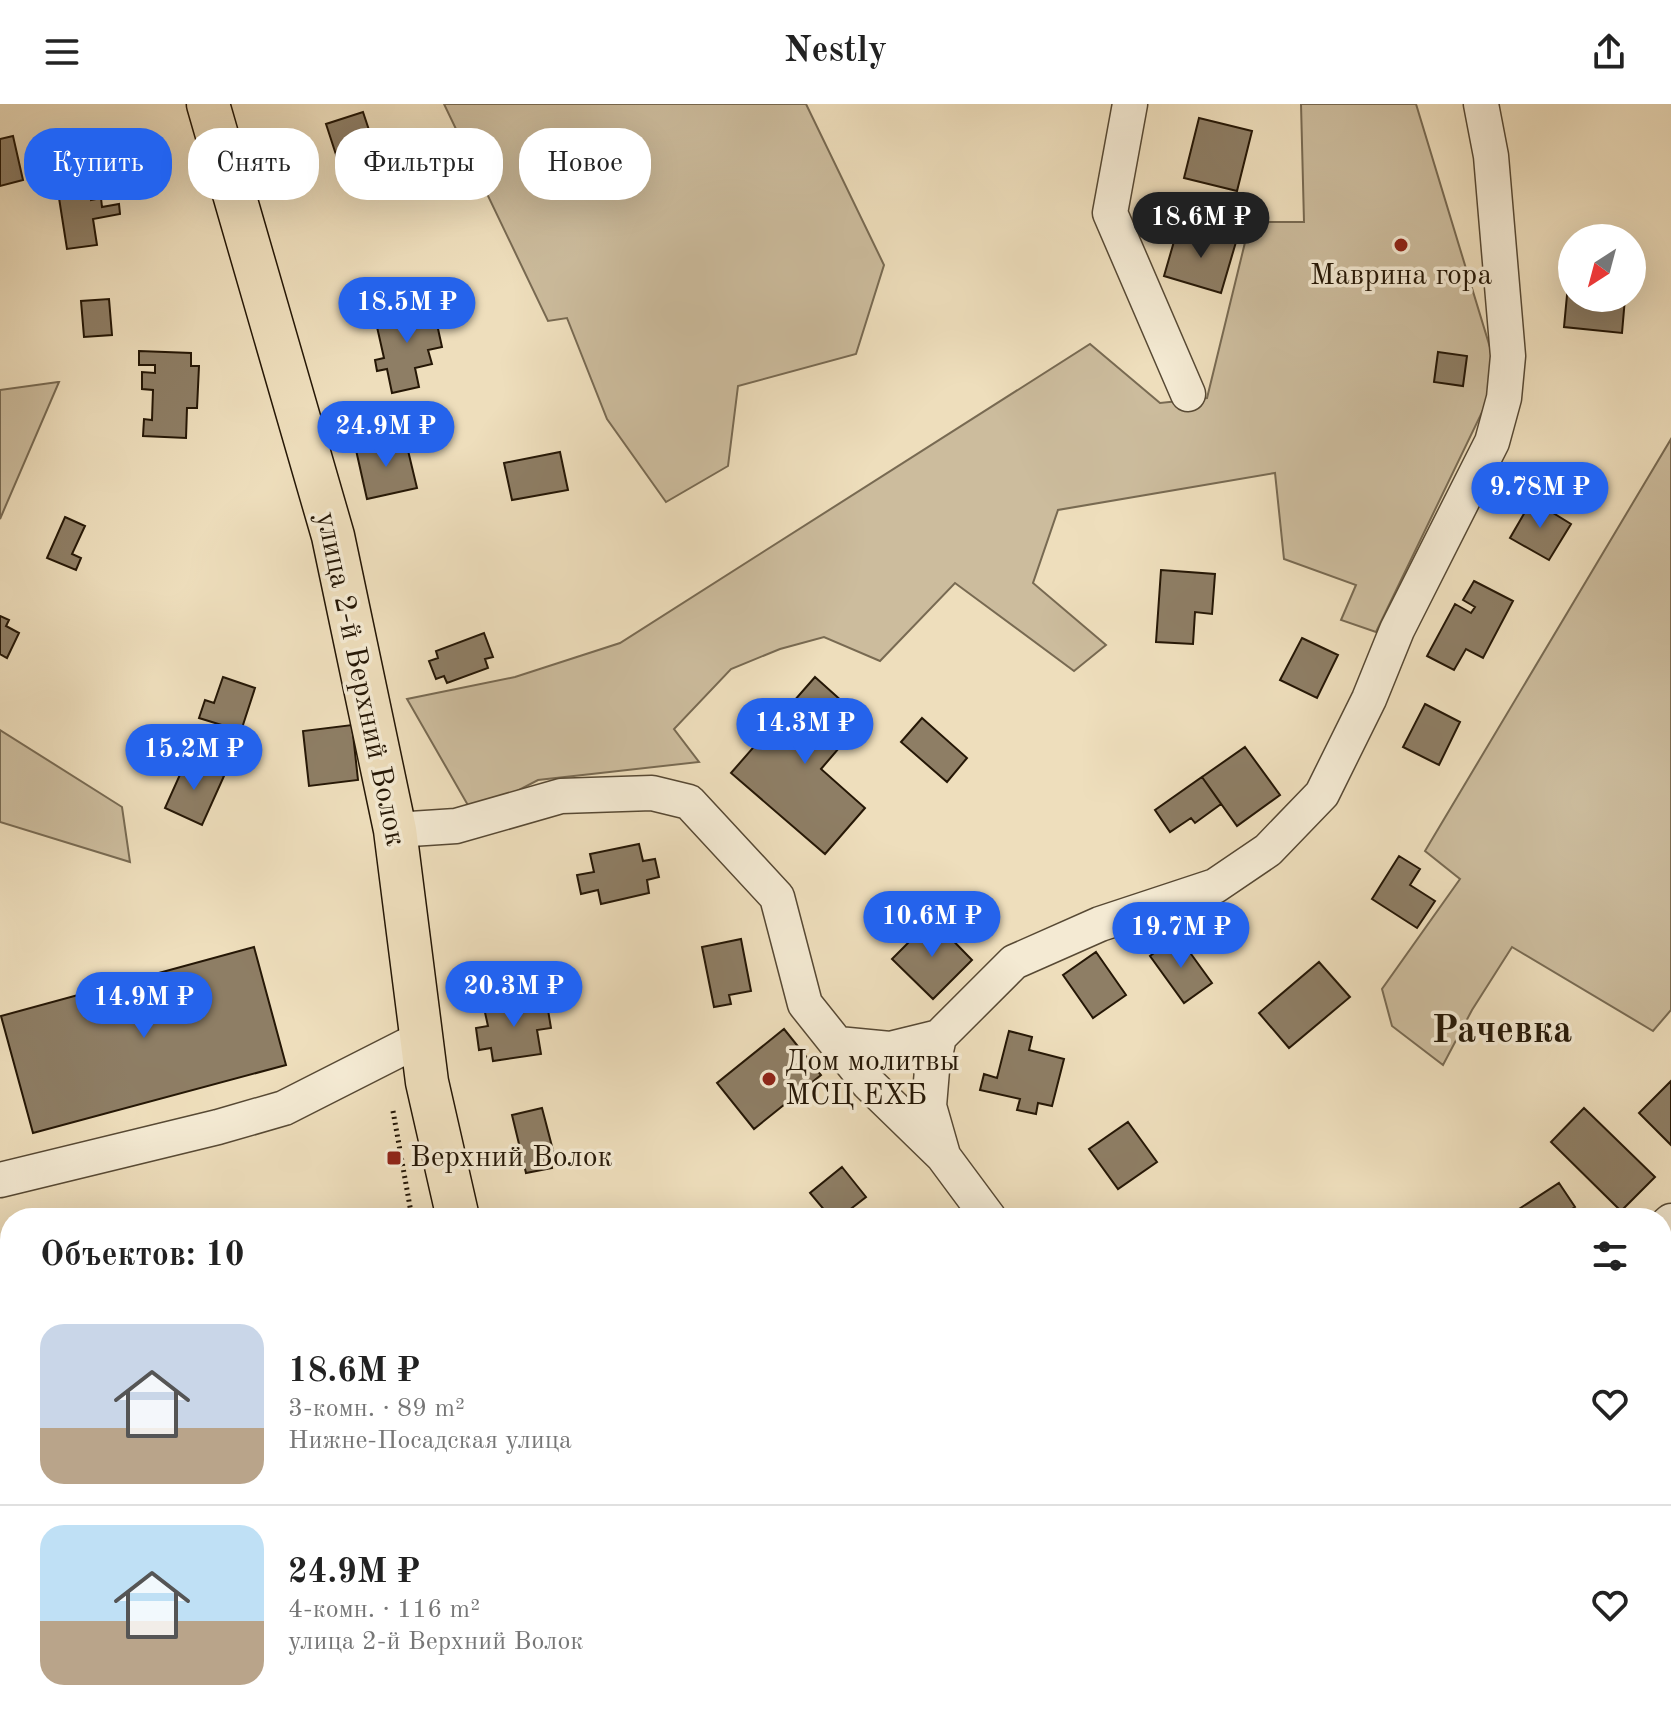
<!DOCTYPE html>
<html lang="ru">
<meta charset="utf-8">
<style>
body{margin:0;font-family:"Old Standard TT",serif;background:#f6f6f6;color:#222;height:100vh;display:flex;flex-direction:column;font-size:30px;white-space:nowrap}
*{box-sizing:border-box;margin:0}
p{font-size:26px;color:#767676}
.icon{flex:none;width:44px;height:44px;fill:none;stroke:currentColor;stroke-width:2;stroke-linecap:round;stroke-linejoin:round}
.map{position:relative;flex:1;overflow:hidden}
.sheet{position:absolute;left:0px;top:1104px;width:1672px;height:512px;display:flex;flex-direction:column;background:#fff;border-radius:32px 32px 0 0;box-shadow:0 8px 32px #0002}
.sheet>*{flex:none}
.top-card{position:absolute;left:24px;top:24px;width:800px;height:72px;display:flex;gap:16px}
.needle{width:52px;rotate:216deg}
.controls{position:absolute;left:1558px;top:120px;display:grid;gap:16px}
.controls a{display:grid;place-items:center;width:88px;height:88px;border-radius:50%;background:#fff;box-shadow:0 8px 32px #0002;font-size:40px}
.price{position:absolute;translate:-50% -68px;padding:0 18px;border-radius:28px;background:#2563eb;color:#fff;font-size:26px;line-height:52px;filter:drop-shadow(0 2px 4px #0008)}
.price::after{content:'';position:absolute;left:50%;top:48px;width:24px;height:18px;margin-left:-12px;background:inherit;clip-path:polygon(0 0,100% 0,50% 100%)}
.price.current{background:#222;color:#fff}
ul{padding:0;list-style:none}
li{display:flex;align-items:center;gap:24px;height:200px;padding:0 40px}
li+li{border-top:2px solid #e0e0e0}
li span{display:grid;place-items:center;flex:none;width:224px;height:160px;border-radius:24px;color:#555}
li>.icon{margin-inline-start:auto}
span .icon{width:96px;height:96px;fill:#fffc;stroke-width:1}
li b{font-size:34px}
h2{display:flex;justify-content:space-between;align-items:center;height:96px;padding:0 40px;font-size:34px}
.pill{padding:0 28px;border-radius:32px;background:#fff;box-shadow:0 8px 32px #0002;font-size:28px;line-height:72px}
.pill.current{background:#2563eb;color:#fff}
header{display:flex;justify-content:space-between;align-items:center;height:104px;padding:0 40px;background:#fff;font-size:36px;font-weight:600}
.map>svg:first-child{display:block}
.green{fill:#ccbc9d;stroke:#786a52;stroke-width:2}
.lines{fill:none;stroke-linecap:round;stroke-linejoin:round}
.river{stroke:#aa9a7e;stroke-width:56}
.building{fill:#8e7e65;stroke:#251706;stroke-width:2}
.minor-casing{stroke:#574934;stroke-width:37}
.major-casing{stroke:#251706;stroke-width:45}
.path{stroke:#251706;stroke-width:5;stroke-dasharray:2 4;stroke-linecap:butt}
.minor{stroke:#f4ead3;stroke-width:34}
.major{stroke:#eedebc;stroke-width:42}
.poi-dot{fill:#8f2418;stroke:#f4ead3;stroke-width:3}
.labels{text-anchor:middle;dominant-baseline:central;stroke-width:7;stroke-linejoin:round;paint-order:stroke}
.poi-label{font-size:30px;fill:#251706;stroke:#f4ead3;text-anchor:start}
.street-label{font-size:30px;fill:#251706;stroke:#f4ead3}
.district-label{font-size:38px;font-weight:bold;fill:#251706;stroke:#f4ead3}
</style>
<header><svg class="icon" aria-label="menu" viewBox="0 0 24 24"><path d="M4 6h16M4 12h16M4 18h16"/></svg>Nestly<svg class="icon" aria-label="share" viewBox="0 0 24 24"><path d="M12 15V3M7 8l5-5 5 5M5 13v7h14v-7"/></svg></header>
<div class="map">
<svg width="1671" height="1616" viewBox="0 0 1671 1616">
<rect width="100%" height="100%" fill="#eedebc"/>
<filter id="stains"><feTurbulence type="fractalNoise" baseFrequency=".0025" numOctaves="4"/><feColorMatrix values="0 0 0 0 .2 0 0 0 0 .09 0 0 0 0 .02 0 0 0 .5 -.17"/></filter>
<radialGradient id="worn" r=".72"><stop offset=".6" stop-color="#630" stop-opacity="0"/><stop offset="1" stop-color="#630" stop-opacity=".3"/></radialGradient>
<path class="green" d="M444,0H806L884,161L856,250L738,282L728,362L666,398L607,315L567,214L548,217Z
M1301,0H1416L1499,273L1376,528L1341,516L1356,481L1284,455L1275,369L1058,406L1033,479L1106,541L1074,567L955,479L880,557L824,533L780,545L731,565L674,625L699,658L538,676L473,710L407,595L515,573L620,539L1090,240L1160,299L1207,294L1250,118H1304Z
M58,278H59L0,415V286Z
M1671,335V906L1653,927L1512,843L1472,906L1443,961L1392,922L1382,885L1460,775L1425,747Z
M0,626L122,703L130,758L0,718Z"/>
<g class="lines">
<path class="river" d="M1662,1583L1671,1565"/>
</g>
<path class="building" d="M363,8L369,26L359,29L370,64L343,72L326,20Z
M1199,14L1252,27L1237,87L1184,74Z
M13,32L23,76L0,82V35Z
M90,89L91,96L101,94L102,103L119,100L120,110L93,115L97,141L67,145L59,94Z
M1186,124L1236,138L1221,189L1164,172L1175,134L1182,136Z
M1569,170H1572V194H1625L1622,229L1564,223Z
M109,195L112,231L84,233L81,197Z
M433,202L442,243L428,246L432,260L415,264L419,283L392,289L387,265L377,267L375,256L384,254L375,214Z
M139,247L191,249V262H199L197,304H187L186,334L143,332L144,315L152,316L153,286L142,285V268L155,269V261H139Z
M1438,248L1467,252L1463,282L1434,278Z
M405,334L417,384L367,395L356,346Z
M560,348L568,386L512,396L504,359Z
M1532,396L1571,420L1549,456L1510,434Z
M65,413L85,422L72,450L81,454L76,466L47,454Z
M1161,466L1215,470L1212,510L1195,508L1193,540L1156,538Z
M1474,477L1513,497L1483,554L1466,545L1454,566L1427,552L1455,500L1471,509L1475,503L1463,496Z
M0,512L9,516L6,522L19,529L7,554L0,550Z
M484,529L493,553L485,555L488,564L447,579L444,572L436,575L429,557L438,554L436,547Z
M1302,534L1338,551L1317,594L1280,576Z
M223,573L255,584L241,627L199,614L205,596L214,599Z
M815,573L863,616L821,665L865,704L825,750L731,669Z
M1425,600L1460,618L1439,661L1403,643Z
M922,614L967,654L947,678L901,638Z
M352,621L358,676L309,682L303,627Z
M1245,643L1280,691L1237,722L1202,673Z
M187,655L224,672L202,721L165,704Z
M1202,673L1221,700L1195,719L1191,714L1170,728L1155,706Z
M639,740L643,757L655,755L659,773L647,776L649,789L601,800L598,786L581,790L577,771L594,768L590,750Z
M1399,752L1420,765L1410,781L1435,797L1417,824L1372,795Z
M932,815L972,856L933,895L892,855Z
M1178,832L1212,879L1184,899L1150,852Z
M741,835L751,887L729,891L731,900L714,903L702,843Z
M254,843L286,961L33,1029L1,912Z
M1096,848L1126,891L1093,914L1063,871Z
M1319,858L1350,893L1289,944L1259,909Z
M546,894L551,924L537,926L541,950L493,957L491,944L479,946L476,924L488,922L484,904Z
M784,925L821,971L754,1025L717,979Z
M1009,927L1032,933L1029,946L1064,955L1052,1002L1038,999L1036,1010L1017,1006L1020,995L980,986L984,970L997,974Z
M1671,977V1041L1639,1009Z
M542,1004L555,1054L550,1055L552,1064L526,1069L512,1011Z
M1584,1004L1655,1073L1621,1107L1551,1038Z
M1128,1018L1157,1058L1118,1085L1089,1045Z
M842,1063L866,1093L839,1114H831L810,1089Z
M1559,1079L1575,1103L1564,1110L1566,1114H1505Z
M0,1543L10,1545V1590L0,1588Z
M72,1606H159L158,1615Z"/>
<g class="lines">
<g class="minor-casing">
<path id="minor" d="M1130,0L1110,109L1188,290
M395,726L456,722L561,692L652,689L689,698L777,793L805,900L868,979L943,1052L989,1114
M939,933L932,966L929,1002L943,1051
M838,940L890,945L939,933L1014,858L1100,820L1215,782L1268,746L1322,690L1369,595L1397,526L1492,338L1504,294L1508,252L1491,52L1481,0
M0,1076L218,1023L284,1004L422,934
M1662,1125L1671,1117
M1305,1606L1314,1616"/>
</g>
<g class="major-casing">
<path id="major" d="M208,0L333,432L395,726L427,978L458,1114
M637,1606L642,1616"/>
</g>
<path class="path" d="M393,1007L412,1114
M597,1606V1616
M749,1606L756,1616
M822,1616L828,1606"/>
<use href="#minor" class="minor"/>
<use href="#major" class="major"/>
</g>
<g class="poi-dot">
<circle cx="1401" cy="141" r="8"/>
<circle cx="769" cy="975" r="8"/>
<rect x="386" y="1046" width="16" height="16" rx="4"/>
</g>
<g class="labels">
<g class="poi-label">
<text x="1401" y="172" text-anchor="middle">Маврина гора</text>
<text x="785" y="958">Дом молитвы<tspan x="785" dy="34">МСЦ ЕХБ</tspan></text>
<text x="410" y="1054">Верхний Волок</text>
</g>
<g class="street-label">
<text transform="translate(360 575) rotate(78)">улица 2-й Верхний Волок</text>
</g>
<g class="district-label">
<text x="1502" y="928">Рачевка</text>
</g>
</g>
<rect width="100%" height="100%" filter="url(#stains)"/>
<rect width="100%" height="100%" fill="url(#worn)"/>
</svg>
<div class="controls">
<a><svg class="needle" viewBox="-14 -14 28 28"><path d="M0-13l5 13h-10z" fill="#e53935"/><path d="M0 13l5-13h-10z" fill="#767676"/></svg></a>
</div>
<b class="price current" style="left:1201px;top:156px">18.6M ₽</b>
<b class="price" style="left:407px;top:241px">18.5M ₽</b>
<b class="price" style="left:386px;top:365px">24.9M ₽</b>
<b class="price" style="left:1540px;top:426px">9.78M ₽</b>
<b class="price" style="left:805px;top:662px">14.3M ₽</b>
<b class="price" style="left:194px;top:688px">15.2M ₽</b>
<b class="price" style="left:932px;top:855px">10.6M ₽</b>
<b class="price" style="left:1181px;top:866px">19.7M ₽</b>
<b class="price" style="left:514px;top:925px">20.3M ₽</b>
<b class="price" style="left:144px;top:936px">14.9M ₽</b>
<div class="top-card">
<a class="pill current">Купить</a>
<a class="pill">Снять</a>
<a class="pill">Фильтры</a>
<a class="pill">Новое</a>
</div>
<section class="sheet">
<h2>Объектов: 10<svg class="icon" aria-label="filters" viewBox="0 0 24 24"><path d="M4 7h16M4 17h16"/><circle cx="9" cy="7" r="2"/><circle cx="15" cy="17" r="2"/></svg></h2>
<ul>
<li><span style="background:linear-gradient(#c9d6e8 65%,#b9a48a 0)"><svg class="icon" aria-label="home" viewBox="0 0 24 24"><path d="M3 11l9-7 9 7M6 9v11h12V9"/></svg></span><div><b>18.6M ₽</b><p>3-комн. · 89 m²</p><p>Нижне-Посадская улица</p></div><svg class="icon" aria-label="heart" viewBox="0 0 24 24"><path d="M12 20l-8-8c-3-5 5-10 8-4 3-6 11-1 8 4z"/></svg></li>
<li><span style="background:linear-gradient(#bfe0f5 60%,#b9a48a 0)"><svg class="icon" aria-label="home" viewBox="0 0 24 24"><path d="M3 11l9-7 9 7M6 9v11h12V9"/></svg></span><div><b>24.9M ₽</b><p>4-комн. · 116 m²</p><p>улица 2-й Верхний Волок</p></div><svg class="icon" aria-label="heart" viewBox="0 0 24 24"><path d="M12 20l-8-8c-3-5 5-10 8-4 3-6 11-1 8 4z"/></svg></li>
</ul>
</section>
</div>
